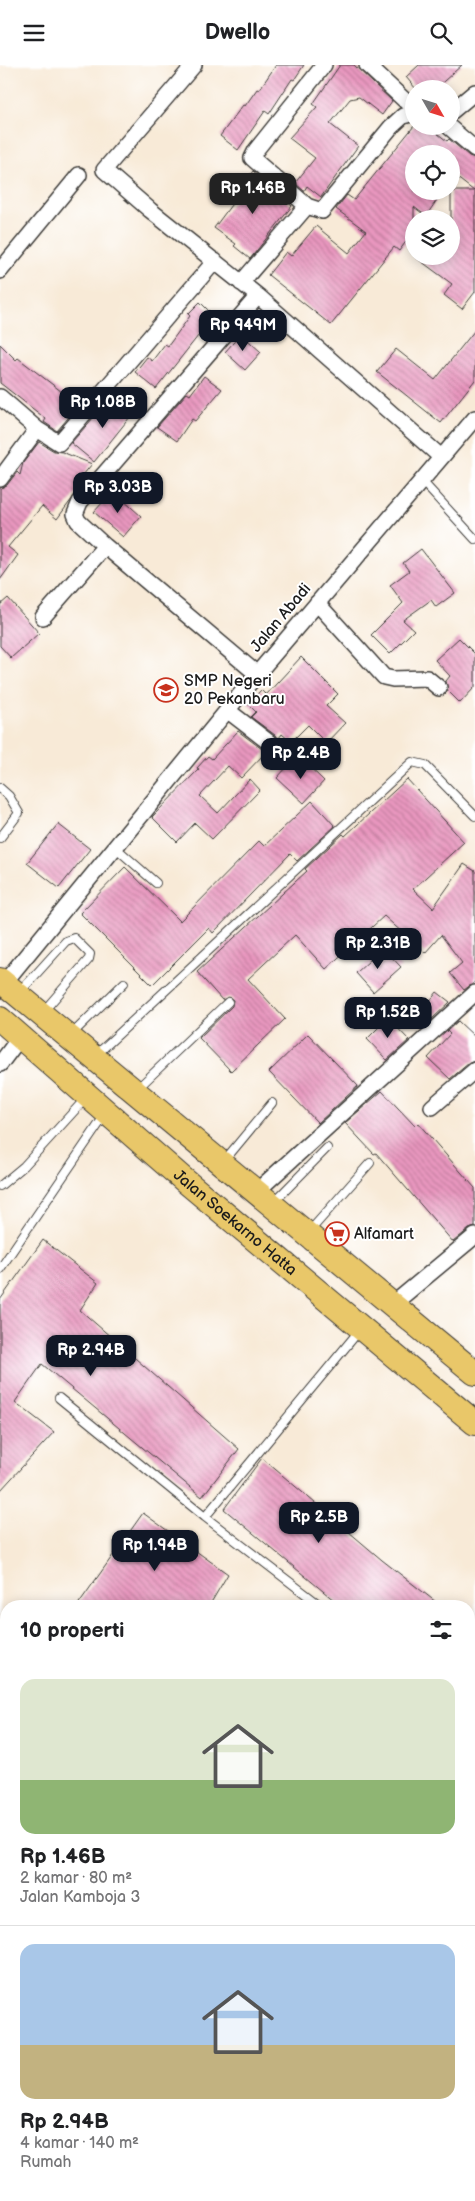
<!DOCTYPE html>
<html lang="id">
<meta charset="utf-8">
<style>
body{margin:0;font-family:"Balsamiq Sans",sans-serif;background:#f6f6f6;color:#202124;height:100vh;display:flex;flex-direction:column;font-size:19px;white-space:nowrap}
*{box-sizing:border-box;margin:0}
p{font-size:16px;color:#757577}
.icon{flex:none;width:28px;height:28px;fill:none;stroke:currentColor;stroke-width:2;stroke-linecap:round;stroke-linejoin:round}
.map{position:relative;flex:1;overflow:hidden}
.side{position:absolute;left:0px;top:1535px;width:475px;height:601px;display:flex;flex-direction:column;background:#fff;border-radius:20px 20px 0 0;box-shadow:0 2px 12px #0003}
.side>*{flex:none}
.needle{width:32px;rotate:129deg}
.fabs{position:absolute;left:405px;top:15px;display:grid;gap:10px}
.fabs a{display:grid;place-items:center;width:55px;height:55px;border-radius:50%;background:#fff;box-shadow:0 2px 12px #0003;font-size:25px}
.price{position:absolute;translate:-50% -42px;padding:0 11px;border-radius:10px;background:#111827;color:#fff;font-size:16px;line-height:32px;filter:drop-shadow(0 1px 2px #0008)}
.price::after{content:'';position:absolute;left:50%;top:30px;width:15px;height:11px;margin-left:-8px;background:inherit;clip-path:polygon(0 0,100% 0,50% 100%)}
.price.on{background:#222;color:#fff}
ul{padding:0;list-style:none}
li{display:grid;align-content:center;gap:10px;height:265px;padding:0 20px}
li+li{border-top:1px solid #e0e0e0}
li span{display:grid;place-items:center;height:155px;border-radius:15px;color:#555}
li>.icon{margin-inline-start:auto}
span .icon{width:90px;height:90px;fill:#fffc;stroke-width:1}
li b{font-size:21px}
h2{display:flex;justify-content:space-between;align-items:center;height:60px;padding:0 20px;font-size:21px}
header{display:flex;justify-content:space-between;align-items:center;height:65px;padding:0 20px;background:#fff;font-size:22px;font-weight:700}
.map>svg:first-child{display:block}
.building{fill:url(#building-back-hatch)}
.lines{fill:none;stroke-linecap:round;stroke-linejoin:round}
.service-casing{stroke:#3d3b38;stroke-width:10}
.minor-casing{stroke:#3d3b38;stroke-width:18}
.primary-casing{stroke:#3d3b38;stroke-width:26}
.service{stroke:#fff;stroke-width:8}
.minor{stroke:#fff;stroke-width:15}
.primary{stroke:#e9c769;stroke-width:24}
.labels{text-anchor:middle;dominant-baseline:central;stroke-width:4;stroke-linejoin:round;paint-order:stroke}
.street-label{font-size:16px;fill:#1c1c1c;stroke:#fff}
.poi-label{font-size:16px;fill:#1c1c1c;stroke:#fff;text-anchor:start}
</style>
<header><svg class="icon" aria-label="menu" viewBox="0 0 24 24"><path d="M4 6h16M4 12h16M4 18h16"/></svg>Dwello<svg class="icon" aria-label="search" viewBox="0 0 24 24"><circle cx="10" cy="10" r="6"/><path d="M15 15l6 6"/></svg></header>
<div class="map">
<svg width="475" height="2136" viewBox="0 0 475 2136">
<defs>
<pattern id="building-back-hatch" width="6" height="6" patternUnits="userSpaceOnUse" patternTransform="scale(1.25)"><rect width="6" height="6" fill="#e997bf"/><path d="M-1 5l2 2M0 0l6 6M5-1l2 2" fill="none" stroke="#bc7a9a"/></pattern>
</defs>
<rect width="100%" height="100%" fill="#fff"/>
<filter id="ink" filterUnits="userSpaceOnUse"><feTurbulence type="fractalNoise" baseFrequency=".02" numOctaves="2"/><feDisplacementMap in="SourceGraphic" scale="10" xChannelSelector="R" yChannelSelector="G"/><feConvolveMatrix kernelMatrix="1 2 1 2 8 2 1 2 1" color-interpolation-filters="sRGB"/></filter>
<filter id="wash" filterUnits="userSpaceOnUse"><feTurbulence type="fractalNoise" baseFrequency=".0096" numOctaves="4" result="noise"/><feDisplacementMap in="SourceGraphic" scale="20" xChannelSelector="R" yChannelSelector="G"/><feGaussianBlur stdDeviation="1.12" result="paint"/><feColorMatrix in="noise" values="0 0 0 0 0 0 0 0 0 0 0 0 0 0 0 0 0 1.4 0 .05"/><feComposite in="paint" operator="in"/></filter>
<g filter="url(#wash)">
<rect width="100%" height="100%" fill="#f8ead7"/>
<g id="blocks">
<path class="building" d="M276,0H304L294,15L292,14L269,49L265,46L238,85L220,71L243,40L245,41L257,24L259,25Z
M340,0H354L392,36L382,50L359,32L350,34L330,59L358,81L321,132L307,121L304,126L295,118L315,93L289,73L317,42L313,39Z
M419,0H462L435,24H416L406,12Z
M414,61H428L447,76L449,74L469,91L475,93V227L462,244L444,230L452,219L414,191H451V126H474L451,108V89H414V126H443L426,151L414,142V166L399,186L394,182L331,260L268,210L286,187L291,191L316,161L349,188L366,166L336,144L347,130L354,135Z
M253,106L292,141L250,194L234,181L236,179L214,163L237,132L234,130Z
M200,237L214,251L156,324L135,307L147,292L152,296L165,279L168,281L190,251L188,249Z
M475,265V315L441,358L377,307L396,284L435,315Z
M241,269L261,287L245,305L225,287Z
M0,279L16,295L18,293L79,340L57,366L44,357L46,354L0,318Z
M204,311L222,324L195,356L192,354L177,376L157,362L187,328L190,330Z
M113,331L134,347L94,397L71,378L94,352L96,353Z
M39,377L54,386L62,387L92,399L83,410L87,414L57,454L42,441L8,482L18,490L0,515V423L7,420L17,407L20,410L23,398Z
M113,426L141,451L123,472L94,447Z
M421,484L455,528L436,542L431,535L403,555L414,565L390,589L371,570L403,538L390,520L409,506L403,498Z
M8,533L39,568L11,593L0,581V540Z
M459,573L475,589V622L460,638L448,626L446,616L450,611L435,595Z
M301,592L338,629L326,641L345,658L326,678L308,660L291,677L282,669L279,673L251,652L256,647L248,639L261,625L266,630Z
M238,666L266,687L241,713L228,701L200,731L218,748L250,714L260,725L212,774L195,758L177,777L152,752L199,704L197,703L208,691L212,694Z
M298,691L324,716L304,738L277,713L288,701L295,698Z
M407,714L464,777L413,824L433,843L464,799L475,806V917L464,925L450,908L462,898L441,870L425,888L384,851L326,904L295,870L248,914L285,954L231,1006L199,973L232,941L233,935L229,932L222,935L197,907L307,806L305,804L343,769L345,771Z
M312,736L335,761L297,796L290,789L213,868L209,863L152,920L80,848L125,802L180,856L259,776L264,781Z
M58,759L90,784L59,823L27,798Z
M383,883L401,902L373,927L356,908Z
M437,927L450,937L432,954L422,946Z
M388,953L409,975L387,995L367,974Z
M458,956L475,972V996L469,998L450,1014L428,993L450,969L447,966Z
M308,969L358,1021L318,1058L269,1007Z
M382,1026L415,1061L418,1058L475,1123V1162L469,1164L453,1177L376,1088L374,1089L345,1058Z
M43,1175L98,1218L80,1245L239,1384L202,1432L42,1299L15,1337L54,1367L0,1426V1235Z
M262,1393L382,1495L441,1541H341L224,1444Z
M143,1448L228,1509L209,1541H77Z"/>
</g>
</g>
<g filter="url(#ink)">
<use href="#blocks" fill-opacity="0" stroke="#3d3b38" stroke-width="1"/>
<g class="lines">
<g class="service-casing">
<path id="service" d="M421,415L475,474
M0,723L9,731L19,748L0,773
M115,782L156,818
M19,928L66,876L74,873L90,889L89,894L42,948
M70,971L124,918
M96,990L412,697L425,700L475,751
M137,1024L228,937
M224,1096L272,1038
M0,1121L24,1101L86,1033
M274,1137L327,1083
M309,1167L370,1098
M0,1204L105,1050
M59,1333L205,1452
M321,1541L205,1452L359,1266"/>
</g>
<g class="minor-casing">
<path id="minor" d="M194,0L104,105L150,145L258,231L441,392
M324,0L256,85L252,93L307,141L322,146L391,62L403,51L414,48
M367,0L414,44
M451,47L475,27
M448,61L475,84
M0,206L79,110
M241,218L307,141
M0,332L37,364L59,378L215,196
M0,414L37,364
M317,538L384,612L393,614L427,613L439,623
M43,552L105,481
M257,609L105,481L78,456L75,449L80,437L258,231
M227,645L288,692
M4,918L257,609L475,353
M0,999L21,971
M432,1042L475,1005
M257,1126L475,928
M392,1240L475,1171
M469,1604L475,1596
M0,2049L6,2046
M156,2130L161,2136
M352,2130L360,2136"/>
</g>
<g class="primary-casing">
<g id="primary">
<path d="M0,915L475,1308"/>
<path id="s1" d="M0,954L183,1114L475,1358"/>
<path d="M469,1859L475,1852"/>
<path d="M469,1908L475,1900"/>
<path d="M246,2136L250,2130"/>
<path d="M282,2136L287,2130"/>
</g>
</g>
<use href="#service" class="service"/>
<use href="#minor" class="minor"/>
<use href="#primary" class="primary"/>
</g>
</g>
<defs>
<g id="school-ring" transform="scale(1.25)"><circle r="9.5" fill="#fff" stroke="#c8321e" stroke-width="1.5"/><path d="M0-5L7-2L0 1L-7-2ZM-4 1L0 2.5L4 1V4Q0 6-4 4Z" fill="#c8321e"/></g>
<g id="supermarket-ring" transform="scale(1.25)"><circle r="9.5" fill="#fff" stroke="#c8321e" stroke-width="1.5"/><path d="M-6-5.5h2.5l.6 2H6L4.5 2H-2.5L-4.4-4H-6ZM-1.5 3.2a1.3 1.3 0 1 0 .1 0ZM3 3.2a1.3 1.3 0 1 0 .1 0Z" fill="#c8321e"/></g>
</defs>
<g fill-rule="evenodd">
<use href="#school-ring" x="166" y="625"/>
<use href="#supermarket-ring" x="337" y="1169"/>
</g>
<g class="labels">
<g class="street-label">
<text transform="translate(281 553) rotate(-50)">Jalan Abadi</text>
<text stroke="none"><textPath href="#s1" startOffset="311">Jalan Soekarno Hatta</textPath></text>
</g>
<g class="poi-label">
<text x="184" y="616">SMP Negeri<tspan x="184" dy="18">20 Pekanbaru</tspan></text>
<text x="354" y="1169">Alfamart</text>
</g>
</g>
</svg>
<div class="fabs">
<a><svg class="needle" viewBox="-14 -14 28 28"><path d="M0-13l5 13h-10z" fill="#e53935"/><path d="M0 13l5-13h-10z" fill="#757577"/></svg></a>
<a><svg class="icon" aria-label="locate" viewBox="0 0 24 24"><circle cx="12" cy="12" r="6"/><path d="M12 2v4M12 18v4M2 12h4M18 12h4"/></svg></a>
<a><svg class="icon" aria-label="layers" viewBox="0 0 24 24"><path d="M12 4l9 5-9 5-9-5zM3 14l9 5 9-5"/></svg></a>
</div>
<b class="price on" style="left:253px;top:150px">Rp 1.46B</b>
<b class="price" style="left:243px;top:287px">Rp 949M</b>
<b class="price" style="left:103px;top:364px">Rp 1.08B</b>
<b class="price" style="left:118px;top:449px">Rp 3.03B</b>
<b class="price" style="left:301px;top:715px">Rp 2.4B</b>
<b class="price" style="left:378px;top:905px">Rp 2.31B</b>
<b class="price" style="left:388px;top:974px">Rp 1.52B</b>
<b class="price" style="left:91px;top:1312px">Rp 2.94B</b>
<b class="price" style="left:319px;top:1479px">Rp 2.5B</b>
<b class="price" style="left:155px;top:1507px">Rp 1.94B</b>
<section class="side">
<h2>10 properti<svg class="icon" aria-label="filters" viewBox="0 0 24 24"><path d="M4 7h16M4 17h16"/><circle cx="9" cy="7" r="2"/><circle cx="15" cy="17" r="2"/></svg></h2>
<ul>
<li><span style="background:linear-gradient(#dfe7d0 65%,#8fb573 0)"><svg class="icon" aria-label="home" viewBox="0 0 24 24"><path d="M3 11l9-7 9 7M6 9v11h12V9"/></svg></span><div><b>Rp 1.46B</b><p>2 kamar · 80 m²</p><p>Jalan Kamboja 3</p></div></li>
<li><span style="background:linear-gradient(#a9c7e8 65%,#c2b280 0)"><svg class="icon" aria-label="home" viewBox="0 0 24 24"><path d="M3 11l9-7 9 7M6 9v11h12V9"/></svg></span><div><b>Rp 2.94B</b><p>4 kamar · 140 m²</p><p>Rumah</p></div></li>
</ul>
</section>
</div>
